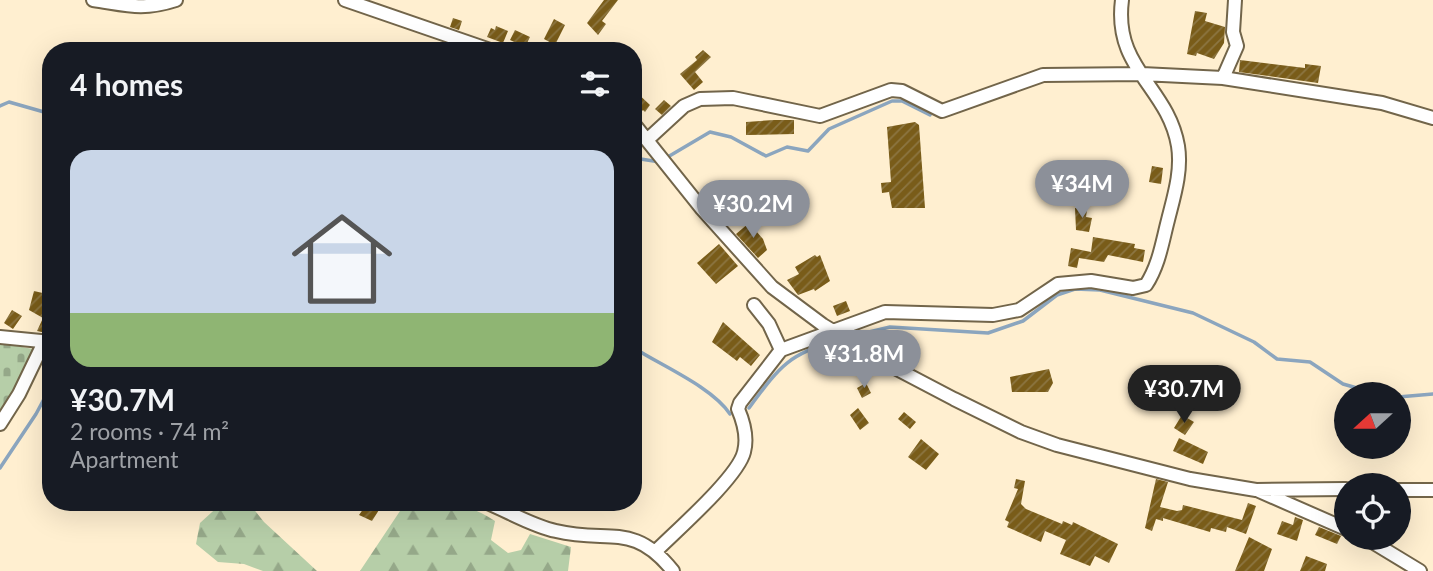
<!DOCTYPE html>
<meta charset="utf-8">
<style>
body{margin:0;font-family:Lato,sans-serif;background:#242831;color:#f1f3f6;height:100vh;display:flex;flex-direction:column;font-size:26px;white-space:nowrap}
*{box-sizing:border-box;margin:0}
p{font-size:23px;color:#9ea1a6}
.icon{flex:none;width:38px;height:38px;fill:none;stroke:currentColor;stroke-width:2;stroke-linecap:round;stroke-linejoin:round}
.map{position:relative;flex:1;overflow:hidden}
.sheet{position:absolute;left:42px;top:42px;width:600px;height:469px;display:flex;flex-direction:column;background:#171b24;border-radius:28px;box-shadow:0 7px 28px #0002}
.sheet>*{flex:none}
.needle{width:46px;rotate:249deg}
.fabs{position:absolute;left:1334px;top:382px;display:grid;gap:14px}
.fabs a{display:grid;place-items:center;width:77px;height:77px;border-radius:50%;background:#171b24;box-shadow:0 7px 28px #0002;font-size:35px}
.price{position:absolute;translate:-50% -60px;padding:0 16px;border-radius:24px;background:#8c9099;color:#fff;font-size:23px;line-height:46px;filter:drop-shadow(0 2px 4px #0008)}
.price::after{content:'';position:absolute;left:50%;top:42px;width:21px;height:16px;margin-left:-10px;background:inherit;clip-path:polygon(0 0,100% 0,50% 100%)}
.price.selected{background:#222;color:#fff}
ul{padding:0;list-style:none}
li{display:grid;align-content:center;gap:14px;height:371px;padding:0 28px}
li span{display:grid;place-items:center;height:217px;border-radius:21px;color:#555}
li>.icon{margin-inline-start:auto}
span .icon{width:126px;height:126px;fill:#fffc;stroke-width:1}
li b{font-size:30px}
h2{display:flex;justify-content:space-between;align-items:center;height:84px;padding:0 28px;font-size:30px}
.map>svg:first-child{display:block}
.forest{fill:url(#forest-firs)}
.cemetery{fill:url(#cemetery-stones)}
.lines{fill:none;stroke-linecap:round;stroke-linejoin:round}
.stream{stroke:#8ba5be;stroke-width:3.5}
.building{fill:url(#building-hatch)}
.street-casing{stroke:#72654a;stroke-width:16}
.street{stroke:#fff;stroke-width:12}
</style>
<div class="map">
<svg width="1433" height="571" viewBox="0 0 1433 571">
<defs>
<pattern id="forest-firs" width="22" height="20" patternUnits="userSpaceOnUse" patternTransform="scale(1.75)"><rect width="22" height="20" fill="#b6cea8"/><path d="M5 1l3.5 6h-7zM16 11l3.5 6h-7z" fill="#95a889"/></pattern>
<pattern id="cemetery-stones" width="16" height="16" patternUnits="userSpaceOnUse" patternTransform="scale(1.75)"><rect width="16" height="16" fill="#b6cea8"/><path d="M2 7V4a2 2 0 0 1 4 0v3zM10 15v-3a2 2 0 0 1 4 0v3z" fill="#95a889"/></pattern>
<pattern id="building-hatch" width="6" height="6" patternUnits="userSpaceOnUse" patternTransform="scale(1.75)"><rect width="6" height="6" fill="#795c19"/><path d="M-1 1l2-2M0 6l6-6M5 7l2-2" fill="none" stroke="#8c7642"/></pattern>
</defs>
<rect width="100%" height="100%" fill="#ffefd0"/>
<path class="forest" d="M223,502H248L264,522L317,571H263L244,564L218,562L196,544L200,523Z
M406,502C445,502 460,499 495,521L491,540L508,553L521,550L530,534L571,547L568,571H360Z"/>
<path class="cemetery" d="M0,343L33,349L35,352L16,389L0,410Z"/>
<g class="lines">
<path class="stream" d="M0,106L9,102L51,114
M634,158L660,162
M666,158L710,132L731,137L766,156L787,147L808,151L829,129L892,101H902L930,115
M848,337L890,327L988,333L1023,321L1057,295L1075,289L1100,290L1193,313L1254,342L1277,359L1310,362L1343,384L1378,394
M634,348C662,366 712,387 730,414
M1398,397L1433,394
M749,408C780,366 788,354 840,339
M0,468L36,414L51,386"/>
</g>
<path class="building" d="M604,0H618L602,21L606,24L598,35L587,23Z
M1195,11L1207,13L1205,21L1225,27L1224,43L1214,59L1197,53L1196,56L1187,54Z
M453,18L462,21L459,30L450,27Z
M554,19L565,25L555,45L544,39Z
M496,26L508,31L503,43L487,37L491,28L495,30Z
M515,30L530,37L525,47L510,40Z
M703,50L711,57L695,72L703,82L694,90L680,74L697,60L695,57Z
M1240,60L1305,68V64L1321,66L1318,83L1239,72Z
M634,90L650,105L645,112L643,110L639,114L634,108Z
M664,100L671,106L662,115L655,109Z
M774,120H794V134L746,135V122Z
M915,122L919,125L925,208H892L889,192L882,193L881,183L891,182L887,127Z
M1152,166L1163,168L1161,184L1149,182Z
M1075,208L1087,210L1086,217L1092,218L1089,232L1076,230Z
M749,223L763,239L767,250L758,258L736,234Z
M1093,237L1135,244L1134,248L1145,250L1143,262L1108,255L1104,262L1079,258L1077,268L1068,266L1071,248L1091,252Z
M719,244L738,266L716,284L697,263Z
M815,255L817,257L820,255L830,281L815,291L814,289L798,295L787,280L799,274L795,267Z
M34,291L47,294L43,309H46L51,299V327L46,333L37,331L43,318L29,310Z
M846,301L850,311L837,316L833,306Z
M12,310L22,316L13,329L4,323Z
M723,322L760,355L751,366L740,357L737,361L712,342Z
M1049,369L1053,383L1048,392H1012L1010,377Z
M866,383L871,393L862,398L857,388Z
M858,408L869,423L860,430L850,415Z
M904,412L916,422L910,429L898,419Z
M1182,415L1194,422L1185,435L1174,428Z
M1179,438L1208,452L1203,464L1173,451Z
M921,439L939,454L926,470L908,457Z
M1016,479L1025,481L1021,504L1026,509L1062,524L1063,521L1072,525L1073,522L1118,544L1109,563L1095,556L1090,566L1060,554L1066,540L1045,531L1041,542L1007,527L1009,522L1005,520L1018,489L1014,488Z
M1156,479L1168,482L1160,507L1177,511L1182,510L1183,505L1242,520L1248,503L1256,506L1246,534L1227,527L1226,532L1211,528L1210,532L1163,518V521L1156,519L1152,531L1145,528Z
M368,502H384L372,521L359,515Z
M1295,517L1303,520L1297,541L1277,534L1282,521L1293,525Z
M1319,527L1341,536L1337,544L1315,535Z
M1249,537L1272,549L1264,571H1235Z
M1306,556L1327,564L1325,571H1300Z"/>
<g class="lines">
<g class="street-casing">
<path id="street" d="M93,0C127,5 142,11 176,0
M345,0L493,51
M1223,78L1237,46L1233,32L1235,0
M634,124L702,209L772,287L823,325L893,367L954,399L1021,432L1057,445L1190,479L1256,490L1346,489
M647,140L684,106L700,99L733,98L820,116L891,90L902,91L942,111L1043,75L1142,74L1223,78L1382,103L1433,118
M754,305L769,324L781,350
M0,337L51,342
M0,424L19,394L44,342
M1398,490H1433
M1259,491L1346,529
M485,502C508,511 532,526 556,531C609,544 633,521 673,571
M1364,537L1420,571
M656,551C676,531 738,477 744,452C748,437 744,423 738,409L740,403L781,350L885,312L993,315L1019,310L1058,284L1091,281L1133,288L1146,285C1159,265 1162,243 1168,220C1174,196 1182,171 1178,146C1168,87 1113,69 1122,0"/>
</g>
<use href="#street" class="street"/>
</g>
</svg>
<div class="fabs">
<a><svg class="needle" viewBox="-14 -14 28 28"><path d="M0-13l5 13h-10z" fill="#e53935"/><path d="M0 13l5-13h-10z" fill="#9ea1a6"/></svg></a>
<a><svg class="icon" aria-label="locate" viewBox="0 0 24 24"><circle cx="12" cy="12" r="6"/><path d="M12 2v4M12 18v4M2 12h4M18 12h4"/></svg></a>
</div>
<b class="price" style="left:1082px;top:220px">¥34M</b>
<b class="price" style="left:753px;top:240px">¥30.2M</b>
<b class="price" style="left:864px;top:390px">¥31.8M</b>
<b class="price selected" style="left:1184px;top:425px">¥30.7M</b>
<section class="sheet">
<h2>4 homes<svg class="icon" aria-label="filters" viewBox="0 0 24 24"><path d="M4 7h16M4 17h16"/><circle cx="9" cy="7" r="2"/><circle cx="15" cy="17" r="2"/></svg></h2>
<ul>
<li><span style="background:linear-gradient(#c9d6e8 75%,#8fb573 0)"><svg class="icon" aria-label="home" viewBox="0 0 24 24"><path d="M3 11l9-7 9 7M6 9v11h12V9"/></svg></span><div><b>¥30.7M</b><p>2 rooms · 74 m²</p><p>Apartment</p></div></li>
</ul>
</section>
</div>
